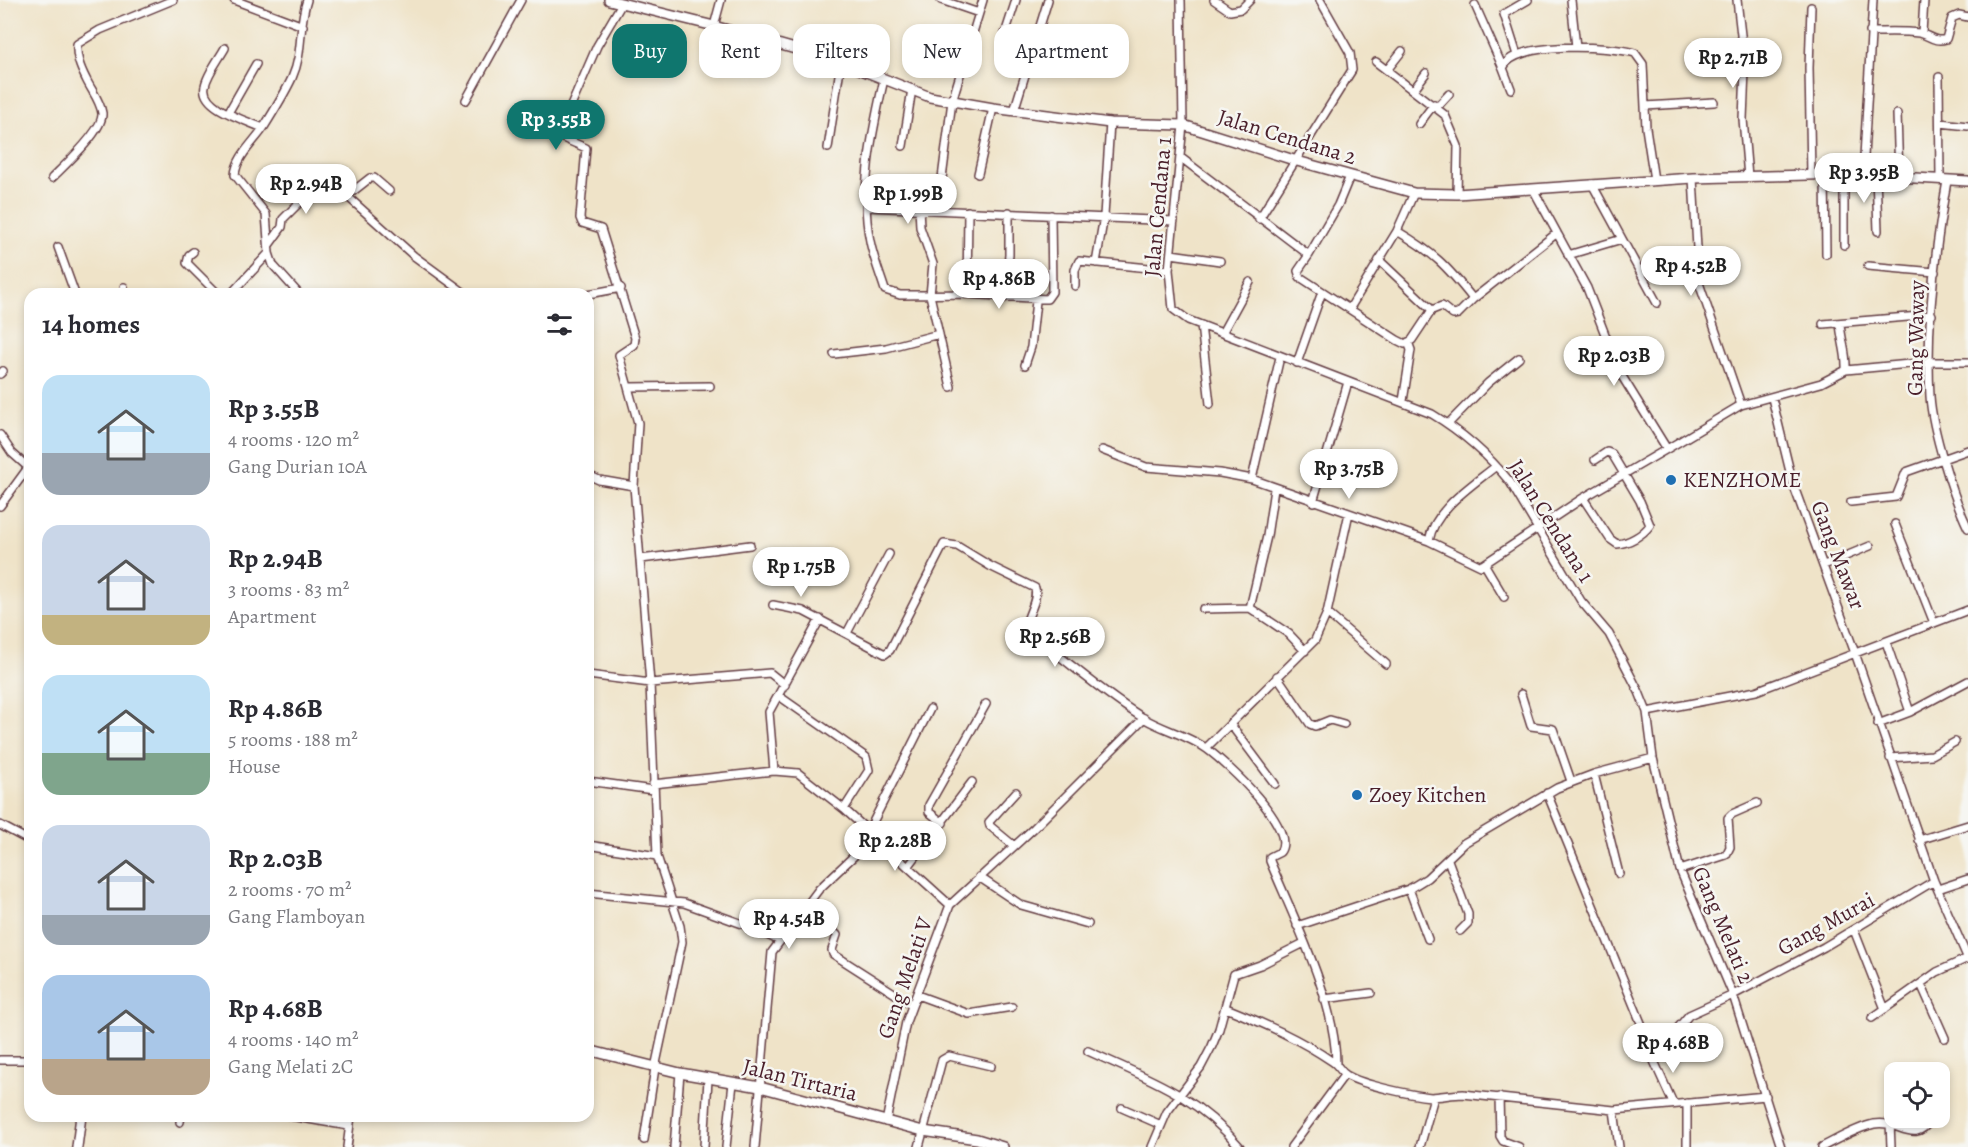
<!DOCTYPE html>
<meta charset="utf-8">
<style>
body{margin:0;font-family:Alegreya,serif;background:#f2f2f3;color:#2b2b33;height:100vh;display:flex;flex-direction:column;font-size:22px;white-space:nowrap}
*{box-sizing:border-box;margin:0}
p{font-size:20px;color:#7c7c81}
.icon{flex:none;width:33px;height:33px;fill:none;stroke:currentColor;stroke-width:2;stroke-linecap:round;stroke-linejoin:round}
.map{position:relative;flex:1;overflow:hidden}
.sheet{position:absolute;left:24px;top:288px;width:570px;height:834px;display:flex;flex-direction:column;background:#fff;border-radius:18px;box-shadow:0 3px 9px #0003}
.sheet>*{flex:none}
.guide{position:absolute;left:612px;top:24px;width:570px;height:54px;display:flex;gap:12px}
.controls{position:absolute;left:1884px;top:1062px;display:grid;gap:12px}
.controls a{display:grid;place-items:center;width:66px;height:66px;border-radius:12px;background:#fff;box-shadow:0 3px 9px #0003;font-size:30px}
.price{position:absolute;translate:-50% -51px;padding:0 14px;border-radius:21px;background:#fff;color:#222;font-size:20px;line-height:39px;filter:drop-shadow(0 2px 3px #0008)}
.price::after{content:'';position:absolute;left:50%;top:36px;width:18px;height:14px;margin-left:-9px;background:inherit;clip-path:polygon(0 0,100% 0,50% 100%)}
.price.active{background:#0f766e;color:#fff}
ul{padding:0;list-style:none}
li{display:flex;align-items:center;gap:18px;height:150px;padding:0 18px}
li span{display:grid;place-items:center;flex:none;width:168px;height:120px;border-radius:18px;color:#555}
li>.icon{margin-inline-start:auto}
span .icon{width:72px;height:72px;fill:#fffc;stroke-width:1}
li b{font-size:26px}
h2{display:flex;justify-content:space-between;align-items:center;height:72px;padding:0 18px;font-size:26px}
.tag{padding:0 21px;border-radius:18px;background:#fff;box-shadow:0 3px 9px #0003;font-size:21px;line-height:54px}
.tag.active{background:#0f766e;color:#fff}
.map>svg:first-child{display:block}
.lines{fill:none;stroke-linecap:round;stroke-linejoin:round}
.street-casing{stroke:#633c43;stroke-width:10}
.secondary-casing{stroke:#633c43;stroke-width:12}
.street{stroke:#fff;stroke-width:7}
.secondary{stroke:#fff;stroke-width:9}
.poi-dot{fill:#1f6fb2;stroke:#f6f6f2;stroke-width:2}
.labels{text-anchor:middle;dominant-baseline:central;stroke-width:5;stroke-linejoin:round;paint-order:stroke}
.street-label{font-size:22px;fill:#4a1f2b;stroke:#f6f6f2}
.poi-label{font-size:22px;fill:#4a1f2b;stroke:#f6f6f2;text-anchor:start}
</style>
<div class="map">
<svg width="1968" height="1147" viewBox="0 0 1968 1147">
<rect width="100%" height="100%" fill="#f6f6f2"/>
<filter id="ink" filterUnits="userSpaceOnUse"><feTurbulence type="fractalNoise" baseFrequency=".0167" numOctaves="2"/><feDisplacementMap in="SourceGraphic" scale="12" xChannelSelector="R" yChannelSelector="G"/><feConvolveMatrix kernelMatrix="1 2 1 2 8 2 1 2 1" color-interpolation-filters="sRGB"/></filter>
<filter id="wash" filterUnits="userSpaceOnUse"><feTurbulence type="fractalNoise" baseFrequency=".008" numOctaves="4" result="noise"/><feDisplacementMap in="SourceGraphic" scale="24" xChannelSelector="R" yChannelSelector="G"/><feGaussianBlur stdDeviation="1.35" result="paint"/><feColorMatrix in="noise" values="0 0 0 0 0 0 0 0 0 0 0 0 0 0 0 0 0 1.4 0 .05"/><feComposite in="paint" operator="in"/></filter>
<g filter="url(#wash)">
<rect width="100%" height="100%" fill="#efe3c8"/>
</g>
<g filter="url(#ink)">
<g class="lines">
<g class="street-casing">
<path id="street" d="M234,0L303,26
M941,0L979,13
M1181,0L1183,125L1169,270L1173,309L1188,320L1432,414C1462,432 1488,455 1510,482L1581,601L1609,634L1639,692L1647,712L1653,758L1680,870L1733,995L1781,1147
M1214,0L1230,11L1241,9L1250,0
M1571,0L1576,47
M1737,0L1745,70L1743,119L1748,177
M621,5L597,46L558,136L586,148L580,218L582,223L601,229L635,338L634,345L619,355L638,423L634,486
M1475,5L1503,68
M1811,7L1809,68L1811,175
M714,26L721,0
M1870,32C1886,32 1903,31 1919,33C1929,35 1934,43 1946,39L1952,18L1959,15L1968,17
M1922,33L1924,0
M1003,40L1016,0
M225,48C219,59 207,74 205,86C200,108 248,121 263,128
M1517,55L1504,14L1528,0
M1376,62L1445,115L1458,146L1457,194
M1387,70L1402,51
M1939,77L1940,180
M884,79C873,129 859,189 870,241C873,257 880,274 885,290L900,295L967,294L1047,299L1052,292L1051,215
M1414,89L1426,73
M1511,89L1503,68C1513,40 1611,46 1635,53L1643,64L1646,128L1654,180
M466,100L521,0
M1645,106L1714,102
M1437,107L1449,94
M1014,111L1048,0
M228,113L256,64
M1897,114L1899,177
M1940,123L1968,126
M1419,124L1434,104
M903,146L912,89
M828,148L841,62
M1180,157L1309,255L1298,271L1300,277L1397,340L1405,344L1412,340L1432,310
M978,174L993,108
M1844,174V245
M1863,174L1873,0
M1825,175L1826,254
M1876,175L1878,231
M52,178C64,166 104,130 102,113C100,100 91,90 86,79C80,67 76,57 77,44L100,30L173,0
M1693,178L1699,283L1741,405
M1947,181C1935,249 1926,326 1930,396C1932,429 1953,497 1968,528
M1592,184L1657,303
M1533,189L1587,288L1620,373L1667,449L1741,405L1821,383L1846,370C1847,353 1841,340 1840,323
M389,191L374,178H370L347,196L414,256L466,294
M867,207L1174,221
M919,207L920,227L933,264L930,295L951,387
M938,209L952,101L983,0
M1259,219L1352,70L1350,53L1320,0
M269,245L282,227L283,219L324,178H329L347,196
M58,247L75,294
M193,252L189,255L187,263L218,294
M1171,254L1220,261
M1309,255L1338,205L1350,176
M1568,255L1622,239
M1379,260L1432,310L1442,306L1453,315L1458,314L1473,299C1447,266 1433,252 1397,231
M1096,263L1104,216L1110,123
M1868,266L1935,272
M1075,286V270L1079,261L1169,270
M124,287L125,294
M231,294L269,253
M299,294L273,265L269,253L266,214L235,175C236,157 255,141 264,127C274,111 284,95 292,78C304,51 298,26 307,0
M588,294L621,288
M967,294L968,211
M1004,298L1009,255V212
M1473,299L1557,233
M1350,308L1397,231L1414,193
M1823,324L1932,315
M1201,325L1210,404
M1222,333L1250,282
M834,354L886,348L939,334
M1280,357L1252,479L1429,541L1481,566L1583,498L1667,449
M1297,363L1322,292
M1025,365L1031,347L1036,301
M1846,370L1931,362H1968
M0,374L3,371
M630,387L710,386
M1772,398L1793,484L1855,653L1934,881L1968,959
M1403,401L1411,350L1408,342
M1448,424L1488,383L1519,358
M0,435L12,453L30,469
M1102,450L1146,467L1220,473L1252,479
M588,475L599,480L634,486L650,683L657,856L680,926L682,942L655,1068L644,1140
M1583,498L1610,539L1617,544C1629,543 1643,535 1650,525L1640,501L1612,454L1607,452L1595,460
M1313,502L1348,382
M1851,502L1896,497L1906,472L1968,450
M0,506L30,465
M1895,524L1934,623
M1429,541C1434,509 1473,485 1496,466
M641,559L750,545
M1485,565L1504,597
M1824,565L1870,546
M773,605L803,611L885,654L890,650L944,544L957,546L990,566L1035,588C1039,604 1021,620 1027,636L1045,645C1077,669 1111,699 1145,719C1164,730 1189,736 1207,749C1226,763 1298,828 1280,852L1270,857V861C1294,919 1336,1001 1336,1064
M1250,608L1267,536L1274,489
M1203,609L1250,608L1289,634L1305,651
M1327,613L1386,664
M847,633L889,554
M1886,642L1910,712
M588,675L650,683L770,673L785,685
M1277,676L1310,724L1315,726L1330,720L1344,724
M1521,694L1531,726L1553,729L1571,781
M779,696L866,757L869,770L844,809
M1647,712L1756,691L1968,610
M1878,724L1910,712L1968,681
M1231,725L1275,784
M1206,748L1315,640L1327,613L1349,513
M1890,758L1932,755L1955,742
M774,771L769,712L820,619
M1594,774L1619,874
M588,781L653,790
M653,784L774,771L798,773L844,809L950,905L906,1022L886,1122
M1547,793L1650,1045L1649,1050L1673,1103
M943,823L929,812V805L986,704
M0,825L30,841
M868,832L930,709
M1919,840L1968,825
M588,845L657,856
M1013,845L990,826L989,822L1016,792
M1448,860L1468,914V923L1460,931
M908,867L972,782
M1680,870L1726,855L1730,847L1728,818L1732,814L1757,803
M979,877L1021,905L1088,924
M1409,889L1428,939
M1938,889L1968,879
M588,893L684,903L748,926L780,941
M805,905L837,935L832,950L833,954L911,1004
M950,905L1034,828L1144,718
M1297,926L1409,889L1427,878L1464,843L1557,788L1594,774L1653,758
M1854,930L1885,1009
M1921,984L1945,1038
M917,995L969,1014L1012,1007
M1324,999L1371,993
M1226,1008C1263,1023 1300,1039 1333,1062C1338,1065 1341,1072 1346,1075C1363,1085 1411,1095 1431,1097C1440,1097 1453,1094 1463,1094L1614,1110L1766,1096
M1872,1018L1937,972L1968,958
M1650,1045L1677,1029L1689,1015L1733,995L1824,947L1934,881
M1088,1051C1149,1079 1195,1094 1240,1147
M0,1060H30
M1499,1097L1500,1136L1503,1141L1519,1147
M1687,1103V1147
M1122,1108L1161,1125
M1614,1110L1619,1147
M290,1116L349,1126
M180,1122L181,1116
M1890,1122L1891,1147
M347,1147L351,1116
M674,1147L680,1073
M704,1147L708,1079
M726,1147L733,1083
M755,1147L772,952L819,889L874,837
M919,1147L942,1060L949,1056L991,1066
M1152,1147L1167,1112L1201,1067L1212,1046L1219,1029L1234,974L1260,965L1304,943
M1291,1147L1345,1074
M1420,1147L1434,1097
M1822,1147C1838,1139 1856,1128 1874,1124C1899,1119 1914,1147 1932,1118"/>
</g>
<g class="secondary-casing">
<path id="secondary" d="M609,0L714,26L841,62L930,97L993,108L1110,123L1183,125L1297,161L1414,193L1457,194L1693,178L1844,174L1968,181
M588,1050L680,1073L760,1087L923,1131L977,1139L1003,1147
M77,1147L81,1116"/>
</g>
<use href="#street" class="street"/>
<use href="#secondary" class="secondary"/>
</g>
</g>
<g class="poi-dot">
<circle cx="1671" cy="480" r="6"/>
<circle cx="1357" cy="795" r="6"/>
</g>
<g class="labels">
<g class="street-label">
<text transform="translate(1287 137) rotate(17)">Jalan Cendana 2</text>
<text transform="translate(1158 207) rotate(-85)">Jalan Cendana 1</text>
<text transform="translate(1916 338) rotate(-89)">Gang Waway</text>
<text transform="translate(1551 521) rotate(58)">Jalan Cendana 1</text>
<text transform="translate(1838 555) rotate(69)">Gang Mawar</text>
<text transform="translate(1826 924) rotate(-29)">Gang Murai</text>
<text transform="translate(1723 925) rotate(67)">Gang Melati 2</text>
<text transform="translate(905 978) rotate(-71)">Gang Melati V</text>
<text transform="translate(800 1080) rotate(14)">Jalan Tirtaria</text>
</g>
<g class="poi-label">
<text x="1683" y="480">KENZHOME</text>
<text x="1369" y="795">Zoey Kitchen</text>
</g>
</g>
</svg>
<div class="controls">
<a><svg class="icon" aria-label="locate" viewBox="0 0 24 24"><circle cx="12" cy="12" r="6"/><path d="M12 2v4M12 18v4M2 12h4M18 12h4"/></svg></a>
</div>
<b class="price" style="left:1733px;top:89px">Rp 2.71B</b>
<b class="price active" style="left:556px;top:151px">Rp 3.55B</b>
<b class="price" style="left:1864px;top:204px">Rp 3.95B</b>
<b class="price" style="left:306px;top:215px">Rp 2.94B</b>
<b class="price" style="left:908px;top:225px">Rp 1.99B</b>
<b class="price" style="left:1691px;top:297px">Rp 4.52B</b>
<b class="price" style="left:999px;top:310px">Rp 4.86B</b>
<b class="price" style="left:1614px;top:387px">Rp 2.03B</b>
<b class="price" style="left:1349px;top:500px">Rp 3.75B</b>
<b class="price" style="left:801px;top:598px">Rp 1.75B</b>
<b class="price" style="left:1055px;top:668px">Rp 2.56B</b>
<b class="price" style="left:895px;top:872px">Rp 2.28B</b>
<b class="price" style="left:789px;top:950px">Rp 4.54B</b>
<b class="price" style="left:1673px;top:1074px">Rp 4.68B</b>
<div class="guide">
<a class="tag active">Buy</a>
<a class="tag">Rent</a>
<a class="tag">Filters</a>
<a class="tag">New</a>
<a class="tag">Apartment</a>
</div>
<section class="sheet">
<h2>14 homes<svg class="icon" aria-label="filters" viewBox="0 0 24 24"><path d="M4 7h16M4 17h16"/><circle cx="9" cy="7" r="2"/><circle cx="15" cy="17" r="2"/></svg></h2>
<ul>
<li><span style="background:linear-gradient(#bfe0f5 65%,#9aa5b1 0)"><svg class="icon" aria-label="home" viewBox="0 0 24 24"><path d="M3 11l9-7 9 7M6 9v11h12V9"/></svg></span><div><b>Rp 3.55B</b><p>4 rooms · 120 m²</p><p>Gang Durian 10A</p></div></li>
<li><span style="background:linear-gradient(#c9d6e8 75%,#c2b280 0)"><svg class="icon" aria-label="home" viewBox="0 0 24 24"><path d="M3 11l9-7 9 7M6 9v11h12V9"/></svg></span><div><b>Rp 2.94B</b><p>3 rooms · 83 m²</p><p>Apartment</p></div></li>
<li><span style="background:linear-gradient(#bfe0f5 65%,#7fa58c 0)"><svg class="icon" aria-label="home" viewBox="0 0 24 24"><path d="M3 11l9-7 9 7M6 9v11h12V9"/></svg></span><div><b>Rp 4.86B</b><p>5 rooms · 188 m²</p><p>House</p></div></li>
<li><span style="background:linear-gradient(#c9d6e8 75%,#9aa5b1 0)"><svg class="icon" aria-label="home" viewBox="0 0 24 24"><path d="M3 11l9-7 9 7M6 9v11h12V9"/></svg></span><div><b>Rp 2.03B</b><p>2 rooms · 70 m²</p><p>Gang Flamboyan</p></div></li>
<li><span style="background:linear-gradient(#a9c7e8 70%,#b9a48a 0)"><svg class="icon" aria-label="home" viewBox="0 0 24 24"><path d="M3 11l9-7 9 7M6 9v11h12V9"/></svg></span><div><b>Rp 4.68B</b><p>4 rooms · 140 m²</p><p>Gang Melati 2C</p></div></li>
</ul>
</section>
</div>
